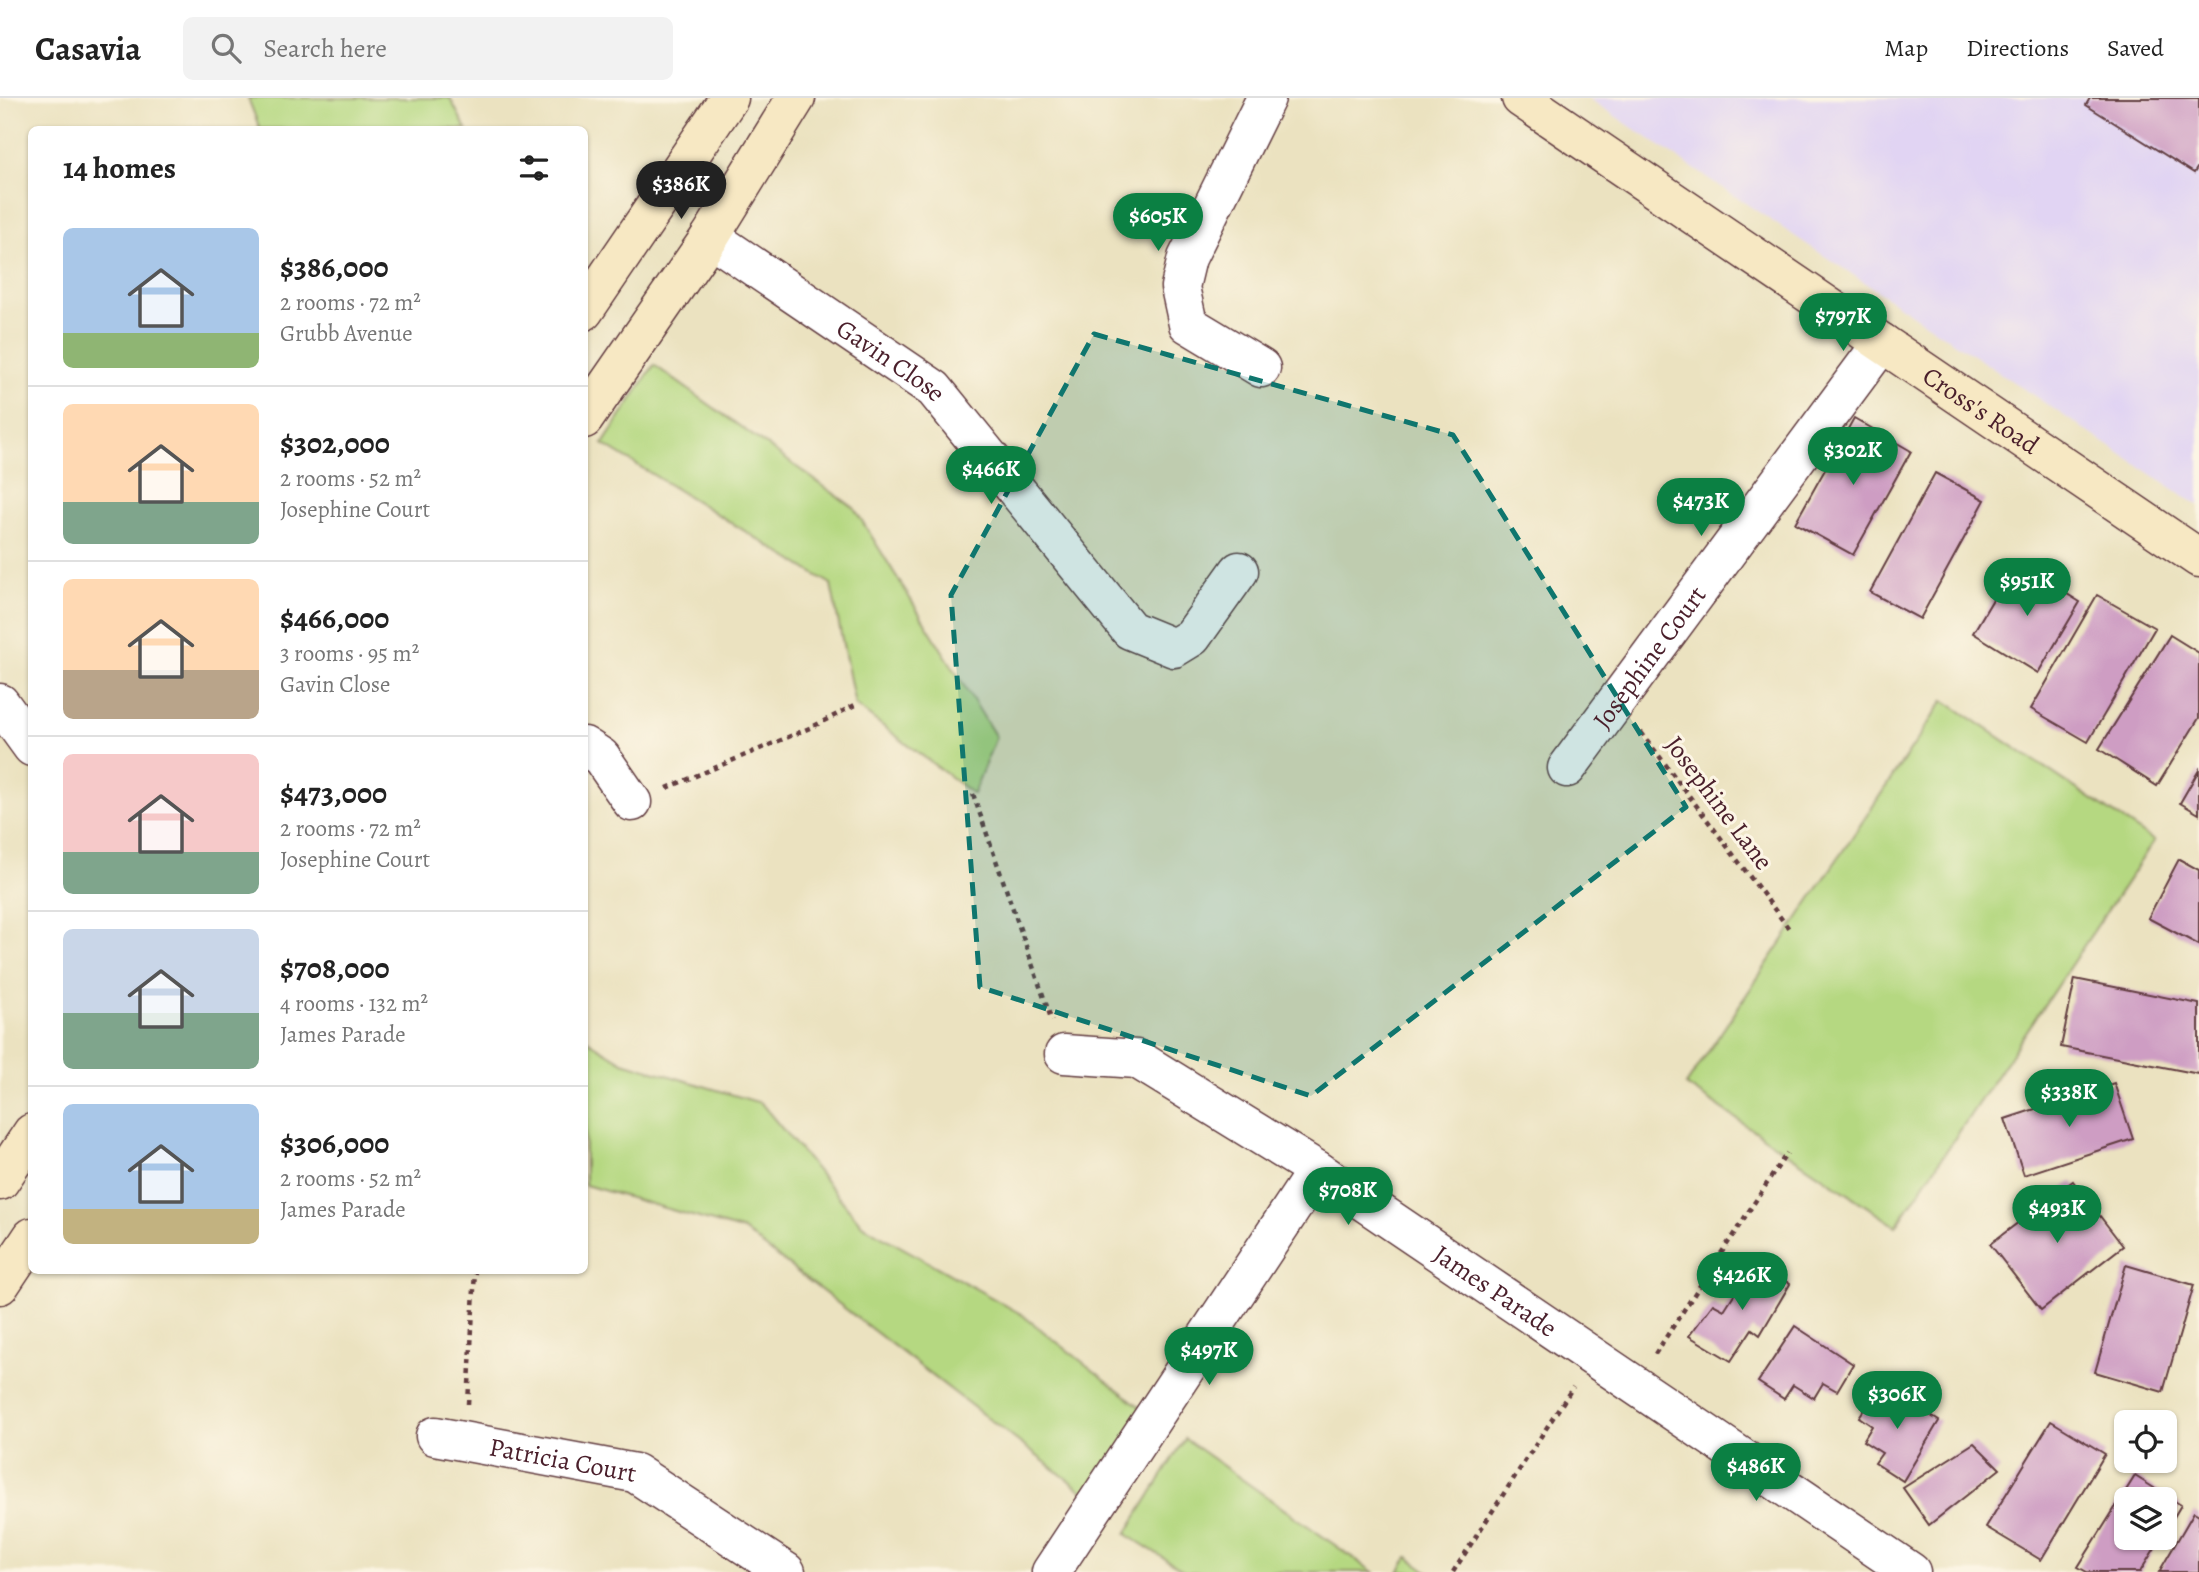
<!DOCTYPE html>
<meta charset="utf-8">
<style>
body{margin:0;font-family:Alegreya,serif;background:#f2f2f2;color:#222;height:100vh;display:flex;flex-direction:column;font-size:26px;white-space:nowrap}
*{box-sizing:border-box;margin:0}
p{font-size:23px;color:#767676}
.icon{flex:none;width:38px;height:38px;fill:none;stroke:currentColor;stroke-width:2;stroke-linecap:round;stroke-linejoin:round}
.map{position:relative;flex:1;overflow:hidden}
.drawer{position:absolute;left:28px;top:28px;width:560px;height:1148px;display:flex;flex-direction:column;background:#fff;border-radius:10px;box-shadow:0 2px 5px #0004}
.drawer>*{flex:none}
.fabs{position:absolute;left:2114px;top:1312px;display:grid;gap:14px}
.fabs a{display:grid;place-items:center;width:63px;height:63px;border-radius:10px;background:#fff;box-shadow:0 2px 5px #0004;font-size:35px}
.price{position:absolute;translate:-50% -60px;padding:0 16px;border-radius:24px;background:#0b8043;color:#fff;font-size:23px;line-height:46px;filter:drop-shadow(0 2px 4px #0008)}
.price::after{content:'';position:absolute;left:50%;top:42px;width:21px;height:16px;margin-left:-10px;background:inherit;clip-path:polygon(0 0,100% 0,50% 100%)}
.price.on{background:#222;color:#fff}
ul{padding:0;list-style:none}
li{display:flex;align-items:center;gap:21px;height:175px;padding:0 35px}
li+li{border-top:2px solid #e0e0e0}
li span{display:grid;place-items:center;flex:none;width:196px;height:140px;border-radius:10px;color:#555}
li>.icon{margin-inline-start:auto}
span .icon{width:84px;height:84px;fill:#fffc;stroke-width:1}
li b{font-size:30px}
h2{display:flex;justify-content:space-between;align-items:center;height:84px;padding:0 35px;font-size:30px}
header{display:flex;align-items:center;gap:42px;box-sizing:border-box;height:98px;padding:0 35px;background:#fff;border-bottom:2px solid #e0e0e0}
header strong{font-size:33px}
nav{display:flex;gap:38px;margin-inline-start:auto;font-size:24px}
.search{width:490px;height:63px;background:#f2f2f2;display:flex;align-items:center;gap:18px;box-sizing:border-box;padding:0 24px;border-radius:10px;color:#767676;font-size:26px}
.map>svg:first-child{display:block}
.built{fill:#e1d4f3}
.green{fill:#b5d881;stroke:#807c56;stroke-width:2}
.building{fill:#ce9dc3}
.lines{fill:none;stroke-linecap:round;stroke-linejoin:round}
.street-casing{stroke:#623c41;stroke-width:41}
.secondary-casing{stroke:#623c41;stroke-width:41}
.path{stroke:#623c41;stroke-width:4.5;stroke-dasharray:5 5;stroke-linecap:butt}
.street{stroke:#fff;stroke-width:38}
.secondary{stroke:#f7e8c3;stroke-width:38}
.marked{fill:#0f766e;fill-opacity:0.2;stroke:#0f766e;stroke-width:5;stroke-dasharray:14 9;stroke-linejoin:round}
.labels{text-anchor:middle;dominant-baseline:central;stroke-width:6;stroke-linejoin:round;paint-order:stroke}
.street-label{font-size:26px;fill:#4a1f2b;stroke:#fcf5e5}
</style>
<header>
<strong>Casavia</strong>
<div class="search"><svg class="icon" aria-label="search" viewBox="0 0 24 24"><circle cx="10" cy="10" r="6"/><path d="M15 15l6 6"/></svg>Search here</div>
<nav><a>Map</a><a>Directions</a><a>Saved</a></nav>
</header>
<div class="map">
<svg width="2199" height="1474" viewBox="0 0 2199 1474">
<rect width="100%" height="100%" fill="#fcf5e5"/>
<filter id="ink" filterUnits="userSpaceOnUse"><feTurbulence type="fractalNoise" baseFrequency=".0143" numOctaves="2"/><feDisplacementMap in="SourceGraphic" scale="14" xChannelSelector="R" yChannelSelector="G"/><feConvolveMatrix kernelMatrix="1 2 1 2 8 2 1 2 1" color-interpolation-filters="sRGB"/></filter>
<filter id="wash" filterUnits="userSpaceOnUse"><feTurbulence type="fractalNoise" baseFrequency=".00686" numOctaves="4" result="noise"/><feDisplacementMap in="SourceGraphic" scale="28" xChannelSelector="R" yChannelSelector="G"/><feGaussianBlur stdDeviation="1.57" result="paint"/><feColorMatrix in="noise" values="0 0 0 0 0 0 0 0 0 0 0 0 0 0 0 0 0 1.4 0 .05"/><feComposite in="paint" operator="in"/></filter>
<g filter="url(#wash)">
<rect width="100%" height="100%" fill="#ebe2c0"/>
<path class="built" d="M1588,0H2199V408Z"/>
<path class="green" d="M248,0H450L466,31H260Z
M654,267L854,410L996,639L973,696L855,607L831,486L603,346Z
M1944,602L2154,743L1896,1128L1686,987Z
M584,940L623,964L761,1005L862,1127L1021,1216L1153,1319L1097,1404L744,1133L585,1087Z
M1185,1341L1373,1474H1186L1126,1436Z
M1408,1459L1429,1474H1399Z"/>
<g id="blocks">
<path class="building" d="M2090,0H2199V67L2194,75L2086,7Z
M1854,320L1911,353L1853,457L1795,425Z
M1935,375L1985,402L1920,521L1870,494Z
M2015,464L2080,504L2038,575L1973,535Z
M2097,497L2155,530L2088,644L2031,611Z
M2170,537L2199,555V620L2157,688L2099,651Z
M2199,672V716L2180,705Z
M2179,761L2199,772V847L2148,820Z
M2075,881L2199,906V976L2061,949Z
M2114,985L2133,1041L2024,1077L2005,1021Z
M2073,1083L2123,1148L2041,1212L1990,1146Z
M1756,1162L1790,1186L1760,1237L1752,1231L1731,1263L1689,1238L1713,1206L1724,1212Z
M2126,1167L2194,1187L2163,1294L2095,1274Z
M1795,1228L1853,1266L1837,1293L1823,1285L1814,1300L1793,1287L1784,1301L1758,1284Z
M1881,1287L1939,1323L1903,1383L1875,1365L1882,1355L1863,1343L1872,1328L1859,1319Z
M2051,1323L2105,1356L2041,1462L1986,1429Z
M1974,1345L2000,1371L1929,1427L1903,1390Z
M2135,1378L2181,1407L2165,1434V1402H2126V1440H2161L2140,1474H2087L2078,1469Z
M2194,1414L2199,1417V1474H2159Z"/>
</g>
</g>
<g filter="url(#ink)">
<use href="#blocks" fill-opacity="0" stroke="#623c41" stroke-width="2"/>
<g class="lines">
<g class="street-casing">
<g id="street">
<path id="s1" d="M710,139L934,291L1130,532L1174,550L1192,539L1239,473"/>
<path d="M1261,270L1188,226L1180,189L1187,160L1266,0"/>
<path d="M0,605L32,649"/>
<path d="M584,648L601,659L632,704"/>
<path id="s2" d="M1567,670L1882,245"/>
<path id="s3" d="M1064,956L1137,961L1317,1072L1911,1474"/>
<path id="s4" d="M435,1338L635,1375L786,1474"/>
<path d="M1051,1474L1317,1072"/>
</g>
</g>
<g class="secondary-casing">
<g id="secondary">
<path id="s5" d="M1521,0L2199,460"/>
<path d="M584,213L729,0"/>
<path d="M584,321L710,139L796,0"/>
<path d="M0,1083L32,1035"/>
<path d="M0,1187L32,1139"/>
</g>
</g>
<path class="path" d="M1641,634L1790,832
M667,690L812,629L855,607
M973,696L1052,923
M1655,1256L1787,1055
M468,1306L475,1172
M1453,1474L1573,1289"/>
<use href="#street" class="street"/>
<use href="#secondary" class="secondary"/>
</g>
</g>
<path class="marked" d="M1094,236L1453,337L1686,709L1311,998L980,889L951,497Z"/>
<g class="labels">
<g class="street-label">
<text stroke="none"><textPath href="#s1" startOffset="219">Gavin Close</textPath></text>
<text stroke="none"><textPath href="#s5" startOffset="556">Cross's Road</textPath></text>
<text stroke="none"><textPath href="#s2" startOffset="138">Josephine Court</textPath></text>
<text transform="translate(1719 705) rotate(53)">Josephine Lane</text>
<text stroke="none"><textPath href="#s3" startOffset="500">James Parade</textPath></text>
<text stroke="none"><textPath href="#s4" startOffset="130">Patricia Court</textPath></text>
</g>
</g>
</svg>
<div class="fabs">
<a><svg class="icon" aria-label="locate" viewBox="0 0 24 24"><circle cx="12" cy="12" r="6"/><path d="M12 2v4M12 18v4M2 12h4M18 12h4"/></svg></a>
<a><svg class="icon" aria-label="layers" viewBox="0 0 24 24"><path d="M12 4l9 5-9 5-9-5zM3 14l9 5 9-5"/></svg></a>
</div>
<b class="price on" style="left:681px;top:123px">$386K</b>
<b class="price" style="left:1158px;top:155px">$605K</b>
<b class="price" style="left:1843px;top:255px">$797K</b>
<b class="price" style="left:1853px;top:389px">$302K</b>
<b class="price" style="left:991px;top:408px">$466K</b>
<b class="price" style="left:1701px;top:440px">$473K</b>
<b class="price" style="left:2027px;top:520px">$951K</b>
<b class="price" style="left:2069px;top:1031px">$338K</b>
<b class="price" style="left:1348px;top:1129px">$708K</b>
<b class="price" style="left:2057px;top:1147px">$493K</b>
<b class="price" style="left:1742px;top:1214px">$426K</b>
<b class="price" style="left:1209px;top:1289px">$497K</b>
<b class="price" style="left:1897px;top:1333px">$306K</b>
<b class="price" style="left:1756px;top:1405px">$486K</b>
<section class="drawer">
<h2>14 homes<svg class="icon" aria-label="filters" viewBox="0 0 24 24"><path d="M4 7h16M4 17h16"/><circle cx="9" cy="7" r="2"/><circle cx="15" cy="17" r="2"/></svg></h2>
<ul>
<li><span style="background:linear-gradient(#a9c7e8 75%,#8fb573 0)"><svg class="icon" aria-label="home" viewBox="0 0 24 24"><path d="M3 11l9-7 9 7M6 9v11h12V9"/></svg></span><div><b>$386,000</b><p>2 rooms · 72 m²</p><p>Grubb Avenue</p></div></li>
<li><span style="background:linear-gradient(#ffd9b3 70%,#7fa58c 0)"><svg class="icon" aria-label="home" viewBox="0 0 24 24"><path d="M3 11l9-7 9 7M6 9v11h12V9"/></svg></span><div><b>$302,000</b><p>2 rooms · 52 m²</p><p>Josephine Court</p></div></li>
<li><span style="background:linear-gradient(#ffd9b3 65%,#b9a48a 0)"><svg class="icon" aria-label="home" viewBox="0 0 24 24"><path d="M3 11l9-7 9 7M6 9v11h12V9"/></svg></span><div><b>$466,000</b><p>3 rooms · 95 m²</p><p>Gavin Close</p></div></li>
<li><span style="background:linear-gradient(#f6c9c9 70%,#7fa58c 0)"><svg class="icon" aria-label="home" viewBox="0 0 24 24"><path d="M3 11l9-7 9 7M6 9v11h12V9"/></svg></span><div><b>$473,000</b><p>2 rooms · 72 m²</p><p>Josephine Court</p></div></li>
<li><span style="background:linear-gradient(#c9d6e8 60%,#7fa58c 0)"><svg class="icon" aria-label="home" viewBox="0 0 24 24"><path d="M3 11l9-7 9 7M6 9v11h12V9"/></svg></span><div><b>$708,000</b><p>4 rooms · 132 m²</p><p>James Parade</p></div></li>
<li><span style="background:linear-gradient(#a9c7e8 75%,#c2b280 0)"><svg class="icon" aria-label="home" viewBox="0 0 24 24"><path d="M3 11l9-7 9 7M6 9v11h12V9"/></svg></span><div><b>$306,000</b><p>2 rooms · 52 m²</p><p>James Parade</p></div></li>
</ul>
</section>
</div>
